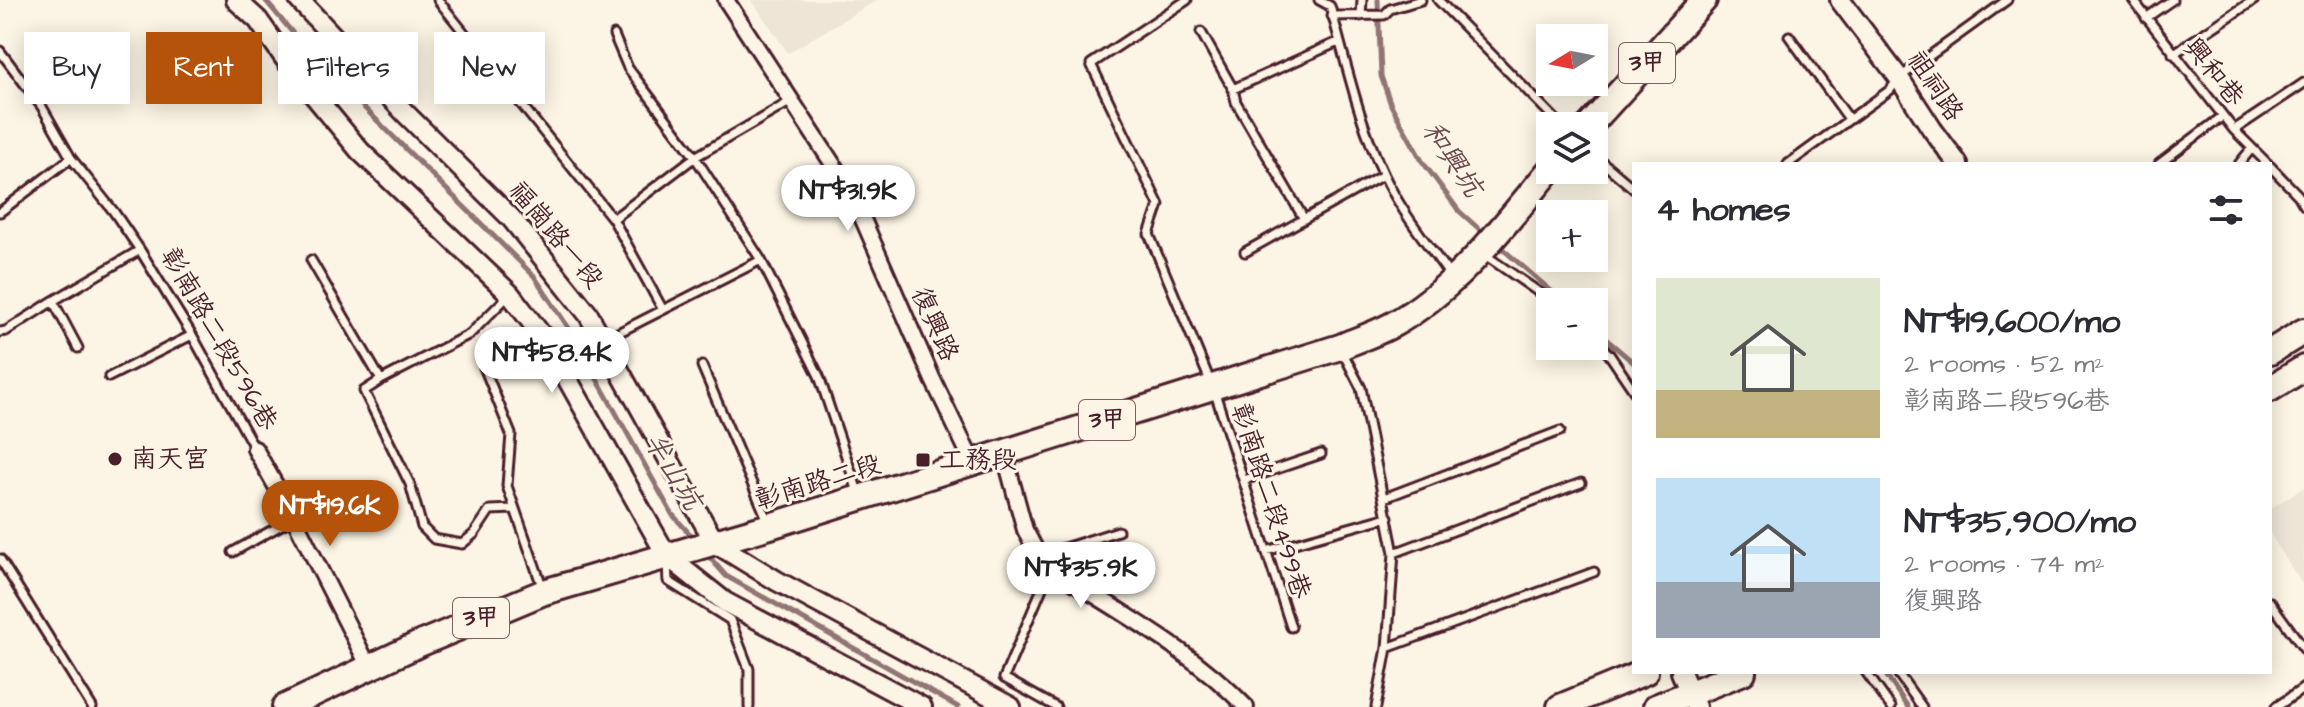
<!DOCTYPE html>
<meta charset="utf-8">
<style>
body{margin:0;font-family:"Architects Daughter","LXGW WenKai TC",sans-serif;background:#f2f2f3;color:#2b2b33;height:100vh;display:flex;flex-direction:column;font-size:30px;white-space:nowrap}
*{box-sizing:border-box;margin:0}
p{font-size:26px;color:#7c7c81}
.icon{flex:none;width:44px;height:44px;fill:none;stroke:currentColor;stroke-width:2;stroke-linecap:round;stroke-linejoin:round}
.map{position:relative;flex:1;overflow:hidden}
.panel{position:absolute;left:1632px;top:162px;width:640px;height:512px;display:flex;flex-direction:column;background:#fff;border-radius:0px;box-shadow:0 4px 20px #0003}
.panel>*{flex:none}
.guide{position:absolute;left:24px;top:32px;width:760px;height:72px;display:flex;gap:16px}
.needle{width:52px;rotate:260deg}
.buttons{position:absolute;left:1536px;top:24px;display:grid;gap:16px}
.buttons a{display:grid;place-items:center;width:72px;height:72px;border-radius:0px;background:#fff;box-shadow:0 4px 20px #0003;font-size:40px}
.price{position:absolute;translate:-50% -68px;padding:0 18px;border-radius:28px;background:#fff;color:#222;font-size:26px;line-height:52px;filter:drop-shadow(0 2px 4px #0008)}
.price::after{content:'';position:absolute;left:50%;top:48px;width:24px;height:18px;margin-left:-12px;background:inherit;clip-path:polygon(0 0,100% 0,50% 100%)}
.price.active{background:#b45309;color:#fff}
ul{padding:0;list-style:none}
li{display:flex;align-items:center;gap:24px;height:200px;padding:0 24px}
li span{display:grid;place-items:center;flex:none;width:224px;height:160px;border-radius:0px;color:#555}
li>.icon{margin-inline-start:auto}
span .icon{width:96px;height:96px;fill:#fffc;stroke-width:1}
li b{font-size:34px}
h2{display:flex;justify-content:space-between;align-items:center;height:96px;padding:0 24px;font-size:34px}
.chip{padding:0 28px;border-radius:0px;background:#fff;box-shadow:0 4px 20px #0003;font-size:28px;line-height:72px}
.chip.active{background:#b45309;color:#fff}
.map>svg:first-child{display:block}
.built{fill:#eee5d7}
.lines{fill:none;stroke-linecap:round;stroke-linejoin:round}
.stream{stroke:#917474;stroke-width:5}
.service-casing{stroke:#4a1f2b;stroke-width:13}
.minor-casing{stroke:#4a1f2b;stroke-width:20}
.tertiary-casing{stroke:#4a1f2b;stroke-width:24}
.primary-casing{stroke:#4a1f2b;stroke-width:30}
.service{stroke:#fcf5e5;stroke-width:7}
.minor{stroke:#fcf5e5;stroke-width:14}
.tertiary{stroke:#fcf5e5;stroke-width:18}
.primary{stroke:#fcf5e5;stroke-width:24}
.poi-dot{fill:#4a1f2b;stroke:#fcf5e5;stroke-width:3}
.labels{text-anchor:middle;dominant-baseline:central;stroke-width:6;stroke-linejoin:round;paint-order:stroke}
.shield{fill:#fcf5e5;stroke:#7f5f63;stroke-width:2}
.shield-label{font-size:24px;font-weight:bold;fill:#4a1f2b}
.street-label{font-size:26px;fill:#4a1f2b;stroke:#fcf5e5}
.poi-label{font-size:26px;fill:#4a1f2b;stroke:#fcf5e5;text-anchor:start}
.water-label{font-size:28px;font-style:italic;fill:#6d4950;stroke:#fcf5e5}
</style>
<div class="map">
<svg width="2304" height="707" viewBox="0 0 2304 707">
<rect width="100%" height="100%" fill="#fcf5e5"/>
<filter id="ink" filterUnits="userSpaceOnUse"><feTurbulence type="fractalNoise" baseFrequency=".0125" numOctaves="2"/><feDisplacementMap in="SourceGraphic" scale="16" xChannelSelector="R" yChannelSelector="G"/><feConvolveMatrix kernelMatrix="1 2 1 2 8 2 1 2 1" color-interpolation-filters="sRGB"/></filter>
<g filter="url(#ink)">
<path class="built" d="M751,0H877L788,53Z
M2304,487V587L2270,534V509Z"/>
<g class="lines">
<path class="stream" d="M265,0L313,57L534,276L570,330L672,514L696,541
M1378,0L1381,76L1391,105L1422,161L1459,211L1487,236
M1498,245L1564,302
M1594,329L1634,363
M705,552L726,576L958,707
M1884,672L1908,707"/>
<g class="service-casing">
<path id="service" d="M438,0L613,219L695,157L793,100
M1187,0L1091,64L1159,205L1149,234L1210,381
M1319,0L1330,6C1347,65 1358,120 1384,175C1401,212 1428,244 1451,277
M1438,0L1562,126
M2133,0L2234,130L2268,164
M1332,16L1384,15L1390,9L1421,0
M1361,16L1362,0
M2146,18L2172,0
M1201,32L1233,89
M614,35L628,68L695,157L761,260L819,376L858,492
M1789,36L1849,119
M0,51L42,107L71,158L114,212L140,250L192,335L255,449
M2173,54L2254,0
M2234,130L2304,83
M1594,155L1634,189
M1788,164L1890,90L1899,78L2007,0
M2159,164L2223,116
M2239,164L2252,148
M2270,166L2298,195L2304,205
M0,212L71,158
M613,219L663,310
M1304,219L1236,102L1233,89L1338,42
M1245,252L1383,175
M1485,255L1553,302
M311,260L381,380
M509,295L470,334L381,380L364,391L410,484L422,527L434,539L462,544L474,534L490,510L515,509
M53,301L78,348
M0,332L6,331L53,301L140,250
M1594,340L1609,354L1634,391
M602,341L761,260
M1341,349L1361,388L1394,553L1387,648L1376,707
M702,366L768,521
M484,367L511,434L507,486L542,586
M109,377L192,335
M1215,393L1291,627
M1244,480L1321,454
M1384,498L1560,431
M1266,551L1388,517
M233,552L294,518
M1394,553L1581,483
M1039,556L1118,531
M0,559L92,707
M667,562L668,581L730,620L749,669V707
M1051,567L1004,678L1056,707
M2270,602L2304,649
M1387,648L1594,572
M1866,672L1891,707
M1897,672L1922,707
M2276,707L2304,688"/>
</g>
<g class="minor-casing">
<path id="minor" d="M726,0L851,192L933,380L973,463
M255,449L294,518L369,667
M1004,453L1025,530L1039,556L1058,572C1123,614 1192,651 1246,707"/>
</g>
<g class="tertiary-casing">
<path id="tertiary" d="M236,0L258,20L293,70L360,151L510,294L546,341L667,556L725,602L922,707
M299,0L406,114L511,218L588,314L715,543L777,581L1011,707
M1840,0L1899,78L1932,129L1958,164
M1681,672L1696,707"/>
</g>
<g class="primary-casing">
<path id="primary" d="M1589,126L1704,0
M2270,352L2304,331
M2270,389L2304,368
M285,707L417,645L544,592L770,526L1340,347C1357,340 1375,334 1392,325C1456,290 1504,225 1550,170
M1560,707L1645,672
M1656,707L1743,672"/>
</g>
<use href="#service" class="service"/>
<use href="#minor" class="minor"/>
<use href="#tertiary" class="tertiary"/>
<use href="#primary" class="primary"/>
</g>
</g>
<g class="poi-dot">
<circle cx="115" cy="459" r="8"/>
<rect x="915" y="452" width="16" height="16" rx="4"/>
</g>
<g class="labels">
<g class="shield">
<rect x="1619" y="43" width="56" height="40" rx="6"/>
<rect x="1079" y="400" width="56" height="40" rx="6"/>
<rect x="453" y="598" width="56" height="40" rx="6"/>
</g>
<g class="shield-label">
<text x="1647" y="63">3甲</text>
<text x="1107" y="420">3甲</text>
<text x="481" y="618">3甲</text>
</g>
<g class="street-label">
<text transform="translate(2214 72) rotate(51)">興和巷</text>
<text transform="translate(1935 86) rotate(56)">祖祠路</text>
<text transform="translate(556 235) rotate(50)">福崗路一段</text>
<text transform="translate(935 324) rotate(66)">復興路</text>
<text transform="translate(219 339) rotate(60)">彰南路二段596巷</text>
<text transform="translate(818 482) rotate(-17)">彰南路二段</text>
<text transform="translate(1271 501) rotate(72)">彰南路二段499巷</text>
</g>
<g class="poi-label">
<text x="131" y="459">南天宮</text>
<text x="939" y="460">工務段</text>
</g>
<g class="water-label">
<text transform="translate(1452 159) rotate(56)">和興坑</text>
<text transform="translate(673 471) rotate(59)">半山坑</text>
</g>
</g>
</svg>
<div class="buttons">
<a><svg class="needle" viewBox="-14 -14 28 28"><path d="M0-13l5 13h-10z" fill="#e53935"/><path d="M0 13l5-13h-10z" fill="#7c7c81"/></svg></a>
<a><svg class="icon" aria-label="layers" viewBox="0 0 24 24"><path d="M12 4l9 5-9 5-9-5zM3 14l9 5 9-5"/></svg></a>
<a>+</a>
<a>−</a>
</div>
<b class="price" style="left:848px;top:233px">NT$31.9K</b>
<b class="price" style="left:552px;top:395px">NT$58.4K</b>
<b class="price active" style="left:330px;top:548px">NT$19.6K</b>
<b class="price" style="left:1081px;top:610px">NT$35.9K</b>
<div class="guide">
<a class="chip">Buy</a>
<a class="chip active">Rent</a>
<a class="chip">Filters</a>
<a class="chip">New</a>
</div>
<section class="panel">
<h2>4 homes<svg class="icon" aria-label="filters" viewBox="0 0 24 24"><path d="M4 7h16M4 17h16"/><circle cx="9" cy="7" r="2"/><circle cx="15" cy="17" r="2"/></svg></h2>
<ul>
<li><span style="background:linear-gradient(#dfe7d0 70%,#c2b280 0)"><svg class="icon" aria-label="home" viewBox="0 0 24 24"><path d="M3 11l9-7 9 7M6 9v11h12V9"/></svg></span><div><b>NT$19,600/mo</b><p>2 rooms · 52 m²</p><p>彰南路二段596巷</p></div></li>
<li><span style="background:linear-gradient(#bfe0f5 65%,#9aa5b1 0)"><svg class="icon" aria-label="home" viewBox="0 0 24 24"><path d="M3 11l9-7 9 7M6 9v11h12V9"/></svg></span><div><b>NT$35,900/mo</b><p>2 rooms · 74 m²</p><p>復興路</p></div></li>
</ul>
</section>
</div>
